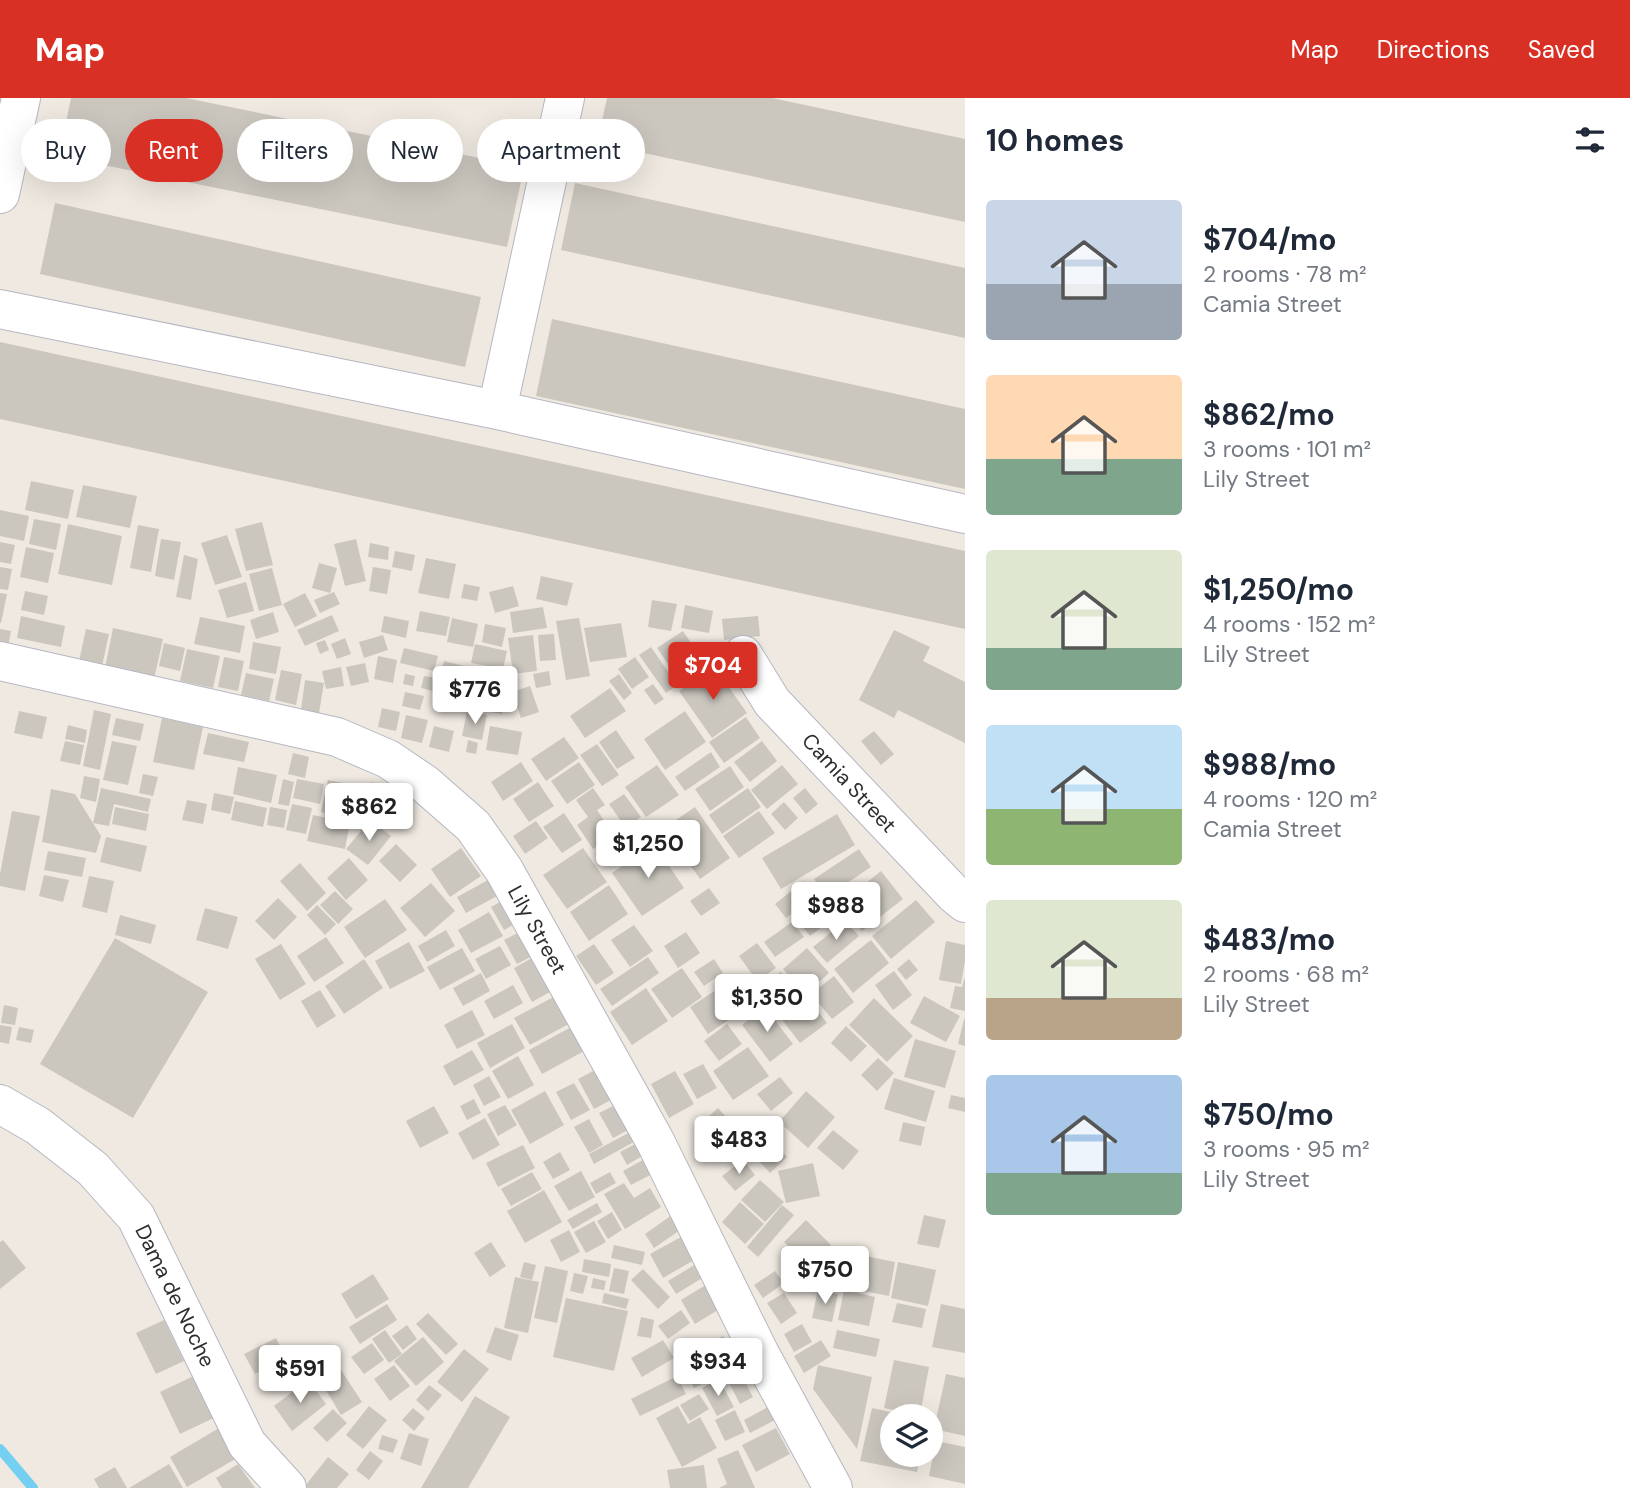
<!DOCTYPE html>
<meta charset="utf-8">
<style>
body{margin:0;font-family:"DM Sans",sans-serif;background:#f6f6f7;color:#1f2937;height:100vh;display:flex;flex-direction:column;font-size:26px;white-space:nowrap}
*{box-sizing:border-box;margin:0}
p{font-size:23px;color:#747a83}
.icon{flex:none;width:38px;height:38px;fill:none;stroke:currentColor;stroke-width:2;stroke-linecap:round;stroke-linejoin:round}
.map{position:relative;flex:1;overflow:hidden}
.sheet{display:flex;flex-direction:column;background:#fff;width:665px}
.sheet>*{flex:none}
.banner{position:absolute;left:21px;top:21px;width:665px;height:63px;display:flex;gap:14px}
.tools{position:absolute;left:880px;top:1306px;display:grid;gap:14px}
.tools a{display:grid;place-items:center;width:63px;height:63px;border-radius:50%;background:#fff;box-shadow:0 7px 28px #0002;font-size:35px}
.price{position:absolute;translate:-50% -60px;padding:0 16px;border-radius:7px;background:#fff;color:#222;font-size:23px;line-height:46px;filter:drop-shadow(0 2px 4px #0008)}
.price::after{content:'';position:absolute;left:50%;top:42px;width:21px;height:16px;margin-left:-10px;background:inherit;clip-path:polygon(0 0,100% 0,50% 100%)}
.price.current{background:#d93025;color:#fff}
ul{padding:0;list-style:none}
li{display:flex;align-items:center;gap:21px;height:175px;padding:0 21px}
li span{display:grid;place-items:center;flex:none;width:196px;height:140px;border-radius:7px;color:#555}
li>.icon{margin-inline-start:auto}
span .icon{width:84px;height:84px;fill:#fffc;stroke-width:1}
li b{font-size:30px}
h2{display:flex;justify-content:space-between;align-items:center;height:84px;padding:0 21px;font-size:30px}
.tag{padding:0 24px;border-radius:32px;background:#fff;box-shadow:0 7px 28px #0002;font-size:24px;line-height:63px}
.tag.current{background:#d93025;color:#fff}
header{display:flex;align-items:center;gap:42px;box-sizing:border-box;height:98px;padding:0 35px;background:#d93025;color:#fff}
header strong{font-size:33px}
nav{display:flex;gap:38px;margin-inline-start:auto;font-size:24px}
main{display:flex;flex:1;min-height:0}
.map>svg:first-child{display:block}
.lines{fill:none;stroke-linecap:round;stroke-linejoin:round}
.stream{stroke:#75cff0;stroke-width:10}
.building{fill:#cbc7bf}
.minor-casing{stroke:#b4b7c1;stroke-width:40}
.minor{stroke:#fff;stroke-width:38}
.labels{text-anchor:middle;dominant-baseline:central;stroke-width:7;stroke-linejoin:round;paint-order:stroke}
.street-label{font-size:21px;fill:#2e2e2e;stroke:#fff}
</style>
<header>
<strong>Map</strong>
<nav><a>Map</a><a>Directions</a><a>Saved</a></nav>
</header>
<main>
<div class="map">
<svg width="965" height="1390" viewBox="0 0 965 1390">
<rect width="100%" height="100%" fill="#efe9e1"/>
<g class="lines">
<path class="stream" d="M0,1351L33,1390"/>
</g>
<path class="building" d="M71,0H186L524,69L507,149L59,58Z
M607,0H772L965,41V124L597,45Z
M575,85L965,170V240L561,152Z
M55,105L481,199L465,269L40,176Z
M552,221L965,311V391L536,298Z
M0,244L965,453V531L0,321Z
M31,383L74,392L68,421L25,412Z
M83,387L137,398L130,430L76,419Z
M0,412L29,418L24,443L0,438Z
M34,421L61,426L56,452L29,446Z
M262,424L273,467L246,473L235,431Z
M68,426L122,438L112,487L58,476Z
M138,427L159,431L151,474L130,470Z
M227,437L242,479L215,487L201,445Z
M161,441L181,444L174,482L155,478Z
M356,441L366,483L345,488L334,446Z
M0,444L15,447L11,466L0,464Z
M370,445L389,449L388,462L368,459Z
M26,449L54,455L48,485L20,479Z
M395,453L415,457L412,473L392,469Z
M184,457L198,461L191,502L176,499Z
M426,460L456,466L449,501L418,495Z
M319,465L337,470L330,495L312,490Z
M0,469L12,471L8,492L0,491Z
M373,469L391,472L387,496L369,493Z
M272,470L282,507L259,513L249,476Z
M541,478L573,485L567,508L536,501Z
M246,484L254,513L227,520L218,492Z
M464,486L480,489L477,503L461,500Z
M513,488L519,508L495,515L489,494Z
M25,493L48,498L44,517L21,512Z
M334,494L340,506L320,515L314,502Z
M0,495L7,496L1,525H0Z
M305,495L317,518L295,529L283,506Z
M652,502L677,506L671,533L648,529Z
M685,507L713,513L709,535L681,530Z
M543,509L547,530L513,535L510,514Z
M420,513L450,519L446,538L416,533Z
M273,514L279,534L256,541L250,522Z
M332,517L339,533L305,548L297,532Z
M21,518L65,528L61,549L17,540Z
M384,518L409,523L406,540L381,534Z
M758,518L760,538L724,542L722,521Z
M200,519L245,528L240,555L194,546Z
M452,520L478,526L473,549L447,544Z
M579,520L590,578L566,582L556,523Z
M621,525L627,559L590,564L584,530Z
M485,526L506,530L502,549L482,544Z
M113,530L163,541L154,581L105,570Z
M0,531L11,533L8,549L0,548Z
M86,531L109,536L102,568L79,563Z
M894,532L930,549L923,563L965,584V645L898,612L894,620L859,602Z
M683,533L707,569L682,586L657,550Z
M554,536L556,562L540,563L538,537Z
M383,537L388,552L364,560L359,544Z
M533,537L537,573L513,576L508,540Z
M345,540L351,556L337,561L331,546Z
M325,542L329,552L320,556L316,545Z
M253,544L281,549L276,576L249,571Z
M164,545L185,550L180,573L159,568Z
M475,546L507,553L503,571L471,565Z
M651,549L677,587L666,595L639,557Z
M404,550L438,558L434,573L400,565Z
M187,551L220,558L213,590L180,583Z
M378,558L397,562L393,585L374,581Z
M224,559L244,563L238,593L218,589Z
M635,559L649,579L632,591L618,571Z
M444,563L468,569L460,605L436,599Z
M365,565L369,584L351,588L346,569Z
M714,568L747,615L712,640L679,593Z
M341,569L344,588L326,591L322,573Z
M281,572L302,576L296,607L275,602Z
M474,573L492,577L484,612L466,608Z
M549,573L551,587L536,590L533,576Z
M246,575L274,581L269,603L241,597Z
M405,576L415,578L413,588L403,586Z
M619,576L632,595L624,602L609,583Z
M424,578L436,580L433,593L421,590Z
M305,582L324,585L319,615L301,612Z
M653,586L664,601L655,607L644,592Z
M530,588L539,614L521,620L512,594Z
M610,590L626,613L585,640L570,618Z
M495,592L506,595L502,616L491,614Z
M405,594L424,598L420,612L402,608Z
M382,610L400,614L396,633L378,629Z
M94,612L111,616L100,672L83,668Z
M19,613L47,619L42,641L14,635Z
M467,613L487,617L482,642L462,638Z
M685,613L706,644L665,672L644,641Z
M406,617L428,622L422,645L401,640Z
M746,619L760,640L724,665L709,644Z
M116,620L144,626L140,643L112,637Z
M162,620L203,629L194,672L153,664Z
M68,627L87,632L85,645L65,641Z
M434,628L454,633L449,654L429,649Z
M490,628L522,634L518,657L486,652Z
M616,632L635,660L617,671L599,644Z
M874,633L894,656L881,667L861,643Z
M208,635L249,644L244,664L203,656Z
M564,639L579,660L546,683L531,661Z
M468,642L478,645L476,656L466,654Z
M65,643L84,647L80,667L60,663Z
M112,643L137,648L128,687L103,682Z
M762,643L777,663L750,684L734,664Z
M597,646L619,677L602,688L580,657Z
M711,654L720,669L685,693L675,679Z
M293,655L309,659L305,680L288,676Z
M521,664L533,683L503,703L491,684Z
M579,664L595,687L567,706L551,683Z
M657,667L679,697L646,719L625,689Z
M782,667L798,686L767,711L751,692Z
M730,668L744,689L710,713L695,691Z
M238,669L277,677L271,705L233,696Z
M143,676L158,679L153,698L139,695Z
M84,678L100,681L96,704L80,700Z
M283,681L294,684L289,708L278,706Z
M297,681L324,686L320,706L293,700Z
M328,682L356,688L349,720L321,714Z
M373,684L400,708L383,727L355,703Z
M538,684L554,708L529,724L513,701Z
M101,690L151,701L148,714L114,706L109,728L93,725Z
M593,690L605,707L597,712L614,737L593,751L577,727L588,719L576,702Z
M748,690L761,709L722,736L709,717Z
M805,690L818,706L806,716L793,700Z
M51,691L75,696L101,738L96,755L42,744Z
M214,695L234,699L230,716L211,712Z
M624,696L641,719L626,730L609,706Z
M187,702L207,706L203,726L182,722Z
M235,703L267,710L263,729L231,722Z
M784,704L798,720L785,732L771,716Z
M292,706L312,710L306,736L286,732Z
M115,709L149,716L146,733L112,726Z
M270,709L287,712L284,730L267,727Z
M695,709L730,760L700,781L664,730Z
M12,713L40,718L25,793L0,788V776Z
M759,713L775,735L739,760L723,738Z
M564,715L582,742L562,755L543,729Z
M837,716L855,747L781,791L762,760Z
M313,717L350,725L345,751L307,743Z
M370,722L391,738L368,767L346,751Z
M536,723L548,740L525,756L513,738Z
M106,739L147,748L141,774L100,764Z
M396,746L417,767L400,784L379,763Z
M654,746L684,790L642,818L612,775Z
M461,750L481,778L450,799L431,771Z
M583,750L607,784L567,811L543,777Z
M859,751L871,769L826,799L814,781Z
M48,753L86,760L82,779L44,772Z
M349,760L368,782L346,802L327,780Z
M300,765L326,795L307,813L280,783Z
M881,773L903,801L862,833L840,806Z
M44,777L69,782L63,804L39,798Z
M89,778L114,783L107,815L82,809Z
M488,782L497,798L466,815L457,799Z
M804,783L815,797L786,820L775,806Z
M431,785L455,813L425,839L400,810Z
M609,787L628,816L589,843L570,814Z
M709,790L720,805L701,818L690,803Z
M335,793L353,811L338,826L320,807Z
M509,799L522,822L504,832L491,809Z
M278,800L297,819L274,842L255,823Z
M823,800L837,818L810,838L796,820Z
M385,801L407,832L365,860L344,829Z
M916,802L935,824L891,861L872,838Z
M317,807L336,826L325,837L307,817Z
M205,810L238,819L228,851L196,842Z
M489,814L503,838L471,855L458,832Z
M120,817L156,827L151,846L115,837Z
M845,823L859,838L827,865L813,849Z
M792,824L804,839L775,859L764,844Z
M634,827L653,853L630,869L611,842Z
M529,829L542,853L517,866L504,842Z
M446,832L455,848L427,864L418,848Z
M686,834L700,855L678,870L664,848Z
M326,839L344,865L314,884L297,858Z
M115,840L208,894L133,1020L40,966Z
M871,842L889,865L853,895L834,871Z
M946,843L965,847V863L961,886L939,882Z
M409,844L425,873L390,891L375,863Z
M757,845L776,870L757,883L739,858Z
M281,846L306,886L280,902L255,861Z
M594,846L614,875L596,887L576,858Z
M500,848L511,867L486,881L475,861Z
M462,850L475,873L440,892L427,869Z
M807,850L829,875L805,896L783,871Z
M539,856L557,890L532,904L514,870Z
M648,859L659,875L612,908L600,891Z
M364,861L383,890L344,916L325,888Z
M714,861L723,875L704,888L694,874Z
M909,861L918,872L906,882L897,871Z
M682,870L702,899L672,920L651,891Z
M894,873L912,897L893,912L875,887Z
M781,874L798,898L772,915L756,892Z
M481,875L490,893L463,908L453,890Z
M834,878L854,904L832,921L811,896Z
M964,881H965V913L950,910L955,888L962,889Z
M513,887L523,905L494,921L484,903Z
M646,890L668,923L632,947L610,914Z
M320,892L336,918L317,930L301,903Z
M716,892L734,918L708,936L690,909Z
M561,895L576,922L530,947L514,920Z
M924,898L960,918L946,944L910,925Z
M807,899L827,925L800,945L780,919Z
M874,900L913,938L887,964L849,927Z
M4,907L18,910L15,927L1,925Z
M765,909L793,946L770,964L742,927Z
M472,912L485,937L457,951L444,927Z
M964,921H965V948L958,946Z
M512,926L525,950L490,970L477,945Z
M727,926L742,946L719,963L704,943Z
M0,927L12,929L9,946L0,944Z
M573,928L586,952L542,976L529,952Z
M846,928L867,948L851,964L831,945Z
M19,929L34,932L31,945L16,942Z
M915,941L956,953L945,990L904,979Z
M748,949L769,978L733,1002L713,973Z
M472,952L484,972L454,988L443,968Z
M518,958L534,987L508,1001L492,973Z
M878,960L894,975L877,993L861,977Z
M703,966L717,990L697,1001L683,976Z
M595,972L611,1002L594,1011L578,981Z
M675,973L694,1006L669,1020L651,986Z
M489,978L501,999L484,1008L473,987Z
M780,979L793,995L771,1013L757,996Z
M894,980L935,993L926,1024L884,1011Z
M574,985L590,1012L571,1022L556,994Z
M545,993L564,1027L530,1046L511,1012Z
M806,993L835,1019L808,1050L779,1024Z
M951,997L965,1000V1014L948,1010Z
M474,1001L481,1015L467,1022L460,1008Z
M617,1006L630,1031L613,1040L599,1015Z
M505,1007L517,1027L498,1038L487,1016Z
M434,1008L449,1035L420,1050L406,1023Z
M718,1010L736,1030L725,1040L707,1020Z
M485,1020L500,1047L473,1062L458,1035Z
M589,1021L603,1047L589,1055L574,1029Z
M903,1024L925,1029L921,1048L899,1043Z
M636,1031L641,1040L594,1066L589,1056Z
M833,1032L859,1053L843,1072L817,1050Z
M767,1037L787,1059L770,1075L750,1053Z
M637,1045L644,1057L627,1067L620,1054Z
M523,1047L535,1070L498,1089L486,1065Z
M560,1054L570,1072L553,1081L543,1064Z
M650,1058L658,1073L631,1087L623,1073Z
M743,1062L755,1077L735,1093L722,1078Z
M813,1065L820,1098L786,1105L778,1073Z
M581,1073L595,1099L569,1113L554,1088Z
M532,1074L542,1091L511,1108L501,1091Z
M610,1074L616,1085L596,1096L590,1085Z
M760,1082L784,1104L765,1124L741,1102Z
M624,1085L634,1100L650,1090L661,1109L625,1131L604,1096Z
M544,1092L562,1124L525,1145L507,1113Z
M740,1104L764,1126L745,1146L722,1124Z
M597,1105L602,1114L573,1131L567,1122Z
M782,1107L794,1117L758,1159L747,1149Z
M679,1112L689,1126L654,1150L645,1136Z
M612,1114L622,1132L608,1141L597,1123Z
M924,1117L946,1122L939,1150L917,1146Z
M806,1122L831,1147L808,1169L784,1144Z
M594,1123L606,1144L586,1155L574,1134Z
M569,1132L580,1154L561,1164L550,1142Z
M681,1139L694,1162L663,1180L650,1156Z
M3,1142L26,1170L0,1191V1144Z
M491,1144L506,1168L490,1179L474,1155Z
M614,1147L645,1154L642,1167L611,1160Z
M841,1153L895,1164L889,1198L834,1187Z
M584,1161L611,1166L609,1179L582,1174Z
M524,1164L536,1167L532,1182L520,1179Z
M898,1164L936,1172L928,1208L891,1200Z
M696,1166L704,1179L676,1196L668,1183Z
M545,1168L568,1173L557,1225L534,1220Z
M614,1170L629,1173L624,1196L609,1193Z
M643,1171L670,1199L658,1211L631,1182Z
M775,1173L784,1185L763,1200L754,1187Z
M574,1175L588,1178L583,1196L570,1193Z
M373,1176L389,1201L356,1221L341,1196Z
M515,1179L539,1184L528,1235L504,1230Z
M593,1180L606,1183L604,1192L591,1190Z
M709,1185L723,1209L695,1226L681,1202Z
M818,1192L838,1196L832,1224L812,1220Z
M844,1192L875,1199L869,1228L838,1222Z
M604,1195L629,1201L626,1211L602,1205Z
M784,1195L797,1215L781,1226L767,1205Z
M566,1200L628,1213L614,1273L553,1259Z
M897,1205L926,1211L922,1230L892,1224Z
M387,1206L397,1222L360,1246L349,1229Z
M941,1206L965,1211V1255L932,1249Z
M681,1212L690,1225L668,1241L658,1228Z
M428,1215L458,1246L446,1257L416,1226Z
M641,1219L654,1222L651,1240L637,1238Z
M164,1222L184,1263L156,1276L136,1235Z
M802,1226L812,1244L794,1254L784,1236Z
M407,1227L417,1241L403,1252L392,1238Z
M495,1229L519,1237L511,1263L486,1254Z
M385,1232L402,1256L389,1265L372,1241Z
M837,1232L880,1241L876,1259L833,1250Z
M723,1238L739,1267L717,1278L702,1249Z
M423,1239L444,1264L416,1288L394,1263Z
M276,1240L286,1260L255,1276L244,1256Z
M663,1242L674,1260L642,1279L631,1260Z
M821,1242L831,1258L804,1275L794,1258Z
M372,1245L384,1262L364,1276L351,1259Z
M464,1251L489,1271L462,1304L437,1284Z
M694,1260L706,1284L694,1290L681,1266Z
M894,1262L929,1269L920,1317L884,1310Z
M394,1267L410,1288L390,1303L374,1281Z
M818,1267L872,1279L857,1351L813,1291Z
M339,1269L362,1304L341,1317L319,1281Z
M740,1274L753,1299L740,1306L727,1281Z
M200,1275L220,1317L180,1336L160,1294Z
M946,1276L965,1280V1338L934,1331Z
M677,1278L686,1296L640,1318L631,1301Z
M719,1281L734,1309L717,1318L702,1290Z
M308,1282L326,1306L292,1333L274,1308Z
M429,1287L442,1297L428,1313L416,1302Z
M699,1296L709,1311L690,1323L680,1307Z
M475,1298L510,1319L468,1390H421Z
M369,1308L387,1322L363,1351L346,1337Z
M678,1308L688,1326L700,1319L717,1350L682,1369L656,1320Z
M768,1309L775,1322L750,1335L744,1322Z
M413,1310L425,1320L414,1333L402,1322Z
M872,1310L904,1317L892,1318V1356H921L917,1374L860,1363Z
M333,1311L347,1325L327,1344L313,1330Z
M735,1312L745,1334L725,1343L715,1322Z
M219,1330L237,1360L187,1389L170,1359Z
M776,1330L790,1356L756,1374L742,1347Z
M409,1335L429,1341L421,1368L400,1361Z
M382,1337L398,1342L393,1355L378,1351Z
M936,1343L965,1349V1386L929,1378Z
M738,1352L755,1390H719L727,1386L717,1361Z
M370,1353L383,1363L369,1382L356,1372Z
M328,1359L349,1376L337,1390H308L305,1388Z
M169,1366L183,1390H129Z
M238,1366L255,1390H222L216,1380Z
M704,1367L707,1390H670L667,1372Z
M115,1369L127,1390H99L94,1381Z"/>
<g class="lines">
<g class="minor-casing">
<path id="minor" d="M0,96L21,0
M0,211L497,312L965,416
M497,312L565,0
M743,557L772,604L955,797L965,805
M0,563L337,639L388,661L425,686L473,728L504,772L655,1043L759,1254L833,1390
M0,1006L38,1028L93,1071L136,1119L247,1346L287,1390"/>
</g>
<use href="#minor" class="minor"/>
</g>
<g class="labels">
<g class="street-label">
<text transform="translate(849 685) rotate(47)">Camia Street</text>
<text transform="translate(537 832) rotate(61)">Lily Street</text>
<text transform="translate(175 1198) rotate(64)">Dama de Noche</text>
</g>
</g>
</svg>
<div class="tools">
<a><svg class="icon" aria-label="layers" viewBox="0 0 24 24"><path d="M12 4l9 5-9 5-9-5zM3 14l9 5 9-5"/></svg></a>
</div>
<b class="price current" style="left:713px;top:604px">$704</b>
<b class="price" style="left:475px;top:628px">$776</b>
<b class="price" style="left:369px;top:745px">$862</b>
<b class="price" style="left:648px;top:782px">$1,250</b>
<b class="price" style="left:836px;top:844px">$988</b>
<b class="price" style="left:767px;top:936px">$1,350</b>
<b class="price" style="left:739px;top:1078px">$483</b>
<b class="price" style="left:825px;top:1208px">$750</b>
<b class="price" style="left:718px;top:1300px">$934</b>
<b class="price" style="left:300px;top:1307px">$591</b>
<div class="banner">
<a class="tag">Buy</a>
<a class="tag current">Rent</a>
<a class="tag">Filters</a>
<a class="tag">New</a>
<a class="tag">Apartment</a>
</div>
</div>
<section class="sheet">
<h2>10 homes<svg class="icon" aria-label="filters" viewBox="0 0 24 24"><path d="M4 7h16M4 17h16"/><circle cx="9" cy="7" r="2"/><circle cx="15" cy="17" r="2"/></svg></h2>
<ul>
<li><span style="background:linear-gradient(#c9d6e8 60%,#9aa5b1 0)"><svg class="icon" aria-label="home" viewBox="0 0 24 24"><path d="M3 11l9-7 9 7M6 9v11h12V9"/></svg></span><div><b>$704/mo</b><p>2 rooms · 78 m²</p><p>Camia Street</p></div></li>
<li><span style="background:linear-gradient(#ffd9b3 60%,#7fa58c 0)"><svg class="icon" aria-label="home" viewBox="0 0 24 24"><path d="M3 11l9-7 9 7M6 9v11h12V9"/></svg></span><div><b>$862/mo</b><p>3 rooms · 101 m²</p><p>Lily Street</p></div></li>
<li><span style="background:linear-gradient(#dfe7d0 70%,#7fa58c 0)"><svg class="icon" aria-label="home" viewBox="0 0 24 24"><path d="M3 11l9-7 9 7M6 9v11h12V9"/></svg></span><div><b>$1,250/mo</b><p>4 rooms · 152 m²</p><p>Lily Street</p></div></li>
<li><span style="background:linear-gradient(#bfe0f5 60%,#8fb573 0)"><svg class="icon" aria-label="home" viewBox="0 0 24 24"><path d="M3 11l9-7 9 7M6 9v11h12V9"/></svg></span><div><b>$988/mo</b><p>4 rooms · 120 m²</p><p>Camia Street</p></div></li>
<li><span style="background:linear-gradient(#dfe7d0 70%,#b9a48a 0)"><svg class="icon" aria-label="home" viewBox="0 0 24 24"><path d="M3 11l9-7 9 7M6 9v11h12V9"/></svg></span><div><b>$483/mo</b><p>2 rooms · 68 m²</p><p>Lily Street</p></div></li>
<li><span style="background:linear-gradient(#a9c7e8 70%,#7fa58c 0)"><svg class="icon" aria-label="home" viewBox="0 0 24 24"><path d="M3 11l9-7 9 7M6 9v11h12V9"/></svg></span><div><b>$750/mo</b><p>3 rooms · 95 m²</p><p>Lily Street</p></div></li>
</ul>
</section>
</main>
